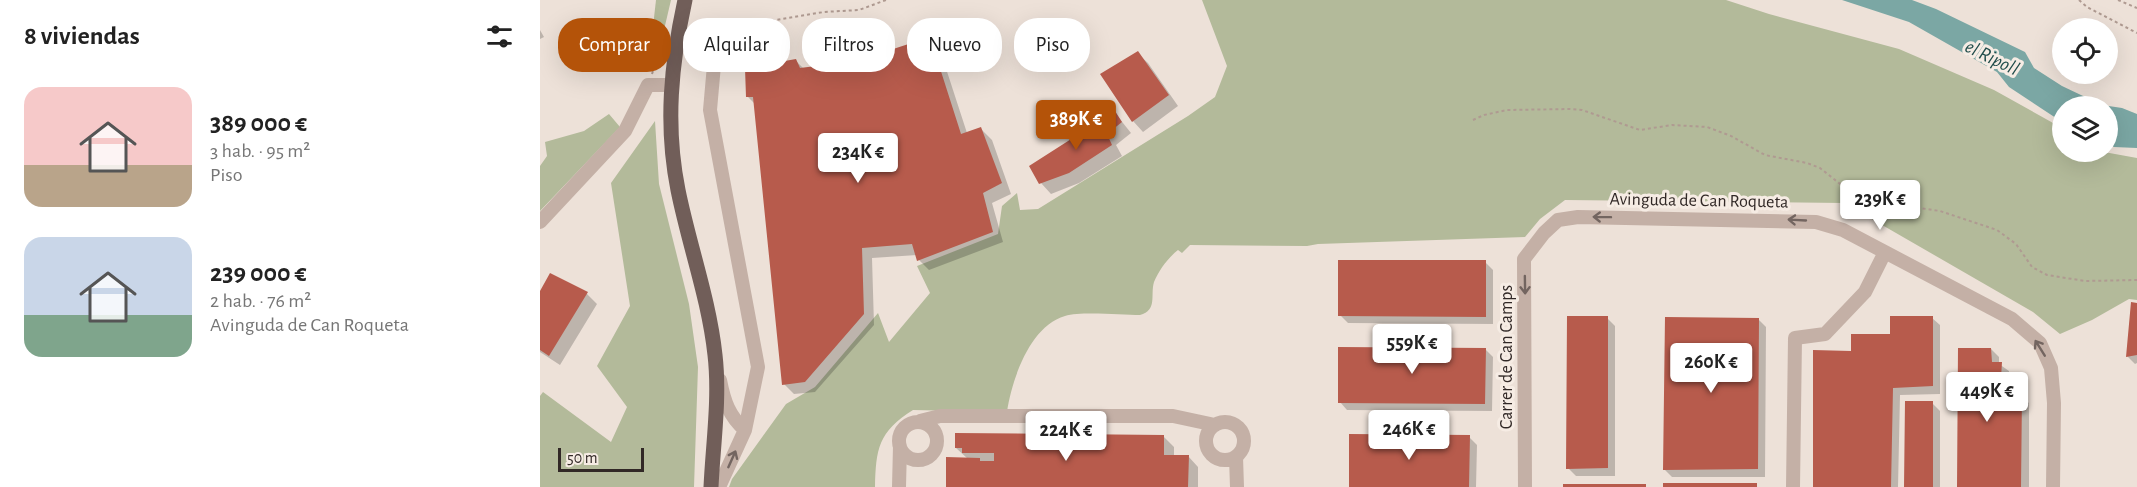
<!DOCTYPE html>
<html lang="es">
<meta charset="utf-8">
<style>
body{margin:0;font-family:"Alegreya Sans",sans-serif;background:#f2f2f2;color:#222;height:100vh;display:flex;flex-direction:column;font-size:22px;white-space:nowrap}
*{box-sizing:border-box;margin:0}
p{font-size:20px;color:#767676}
.icon{flex:none;width:33px;height:33px;fill:none;stroke:currentColor;stroke-width:2;stroke-linecap:round;stroke-linejoin:round}
.map{position:relative;flex:1;overflow:hidden}
.drawer{display:flex;flex-direction:column;background:#fff;width:540px}
.drawer>*{flex:none}
.hud{position:absolute;left:18px;top:18px;width:570px;height:54px;display:flex;gap:12px}
.buttons{position:absolute;left:1512px;top:18px;display:grid;gap:12px}
.buttons a{display:grid;place-items:center;width:66px;height:66px;border-radius:50%;background:#fff;box-shadow:0 6px 24px #0002;font-size:30px}
.scale{position:absolute;left:18px;bottom:15px;width:86px;box-sizing:border-box;padding-left:6px;border:3px solid #312826;border-top:0;font-size:16px;line-height:21px;white-space:nowrap;color:#312826;-webkit-text-stroke:4px #f6ece4;paint-order:stroke}
.price{position:absolute;translate:-50% -51px;padding:0 14px;border-radius:6px;background:#fff;color:#222;font-size:20px;line-height:39px;filter:drop-shadow(0 2px 3px #0008)}
.price::after{content:'';position:absolute;left:50%;top:36px;width:18px;height:14px;margin-left:-9px;background:inherit;clip-path:polygon(0 0,100% 0,50% 100%)}
.price.active{background:#b45309;color:#fff}
ul{padding:0;list-style:none}
li{display:flex;align-items:center;gap:18px;height:150px;padding:0 24px}
li span{display:grid;place-items:center;flex:none;width:168px;height:120px;border-radius:18px;color:#555}
li>.icon{margin-inline-start:auto}
span .icon{width:72px;height:72px;fill:#fffc;stroke-width:1}
li b{font-size:26px}
h2{display:flex;justify-content:space-between;align-items:center;height:72px;padding:0 24px;font-size:26px}
.pill{padding:0 21px;border-radius:24px;background:#fff;box-shadow:0 6px 24px #0002;font-size:21px;line-height:54px}
.pill.active{background:#b45309;color:#fff}
main{display:flex;flex:1;min-height:0}
.map>svg:first-child{display:block}
.green{fill:#b3ba9a}
.water{fill:#7ba7a4}
.shadow{fill:#0003}
.building{fill:#b75b4c}
.lines{fill:none;stroke-linecap:round;stroke-linejoin:round}
.path{stroke:#af9a91;stroke-width:2;stroke-dasharray:3 3;stroke-linecap:butt}
.minor{stroke:#c4b0a6;stroke-width:14}
.major{stroke:#715e59;stroke-width:15}
.oneway{stroke:#736560}
.labels{text-anchor:middle;dominant-baseline:central;stroke-width:6;stroke-linejoin:round;paint-order:stroke}
.street-label{font-size:18px;fill:#312826;stroke:#f6ece4}
.water-label{font-size:20px;font-style:italic;fill:#214d4b;stroke:#f6ece4}
</style>
<main>
<section class="drawer">
<h2>8 viviendas<svg class="icon" aria-label="filters" viewBox="0 0 24 24"><path d="M4 7h16M4 17h16"/><circle cx="9" cy="7" r="2"/><circle cx="15" cy="17" r="2"/></svg></h2>
<ul>
<li><span style="background:linear-gradient(#f6c9c9 65%,#b9a48a 0)"><svg class="icon" aria-label="home" viewBox="0 0 24 24"><path d="M3 11l9-7 9 7M6 9v11h12V9"/></svg></span><div><b>389 000 €</b><p>3 hab. · 95 m²</p><p>Piso</p></div></li>
<li><span style="background:linear-gradient(#c9d6e8 65%,#7fa58c 0)"><svg class="icon" aria-label="home" viewBox="0 0 24 24"><path d="M3 11l9-7 9 7M6 9v11h12V9"/></svg></span><div><b>239 000 €</b><p>2 hab. · 76 m²</p><p>Avinguda de Can Roqueta</p></div></li>
</ul>
</section>
<div class="map">
<svg width="1597" height="487" viewBox="0 0 1597 487">
<rect width="100%" height="100%" fill="#ede1d8"/>
<path class="green" d="M116,0H131L120,47L111,44Z
M662,0H1186L1229,14L1359,49L1454,90L1522,128V152H1564L1597,158V300L1589,299L1552,320L1520,334L1493,312L1304,203L1025,200L1000,219L985,237L778,244L767,246L650,245L642,253L638,250C628,258 619,270 614,282C610,295 618,310 600,315C582,315 541,311 525,316C490,326 472,379 467,412L373,410C338,432 336,449 335,487H189L192,479L246,404L275,387L338,313L349,342L390,293L377,266L458,234L462,206L477,193L480,210L498,209L648,116L675,97L687,66Z
M69,114L80,127L0,211V166L7,156L5,142L44,131Z
M115,121L119,184L149,304L158,367L154,487H0V396L3,392L71,442L87,407L57,366L90,306L71,183Z"/>
<path class="water" d="M1302,0H1372L1396,9L1485,52L1494,68L1522,86L1562,105L1582,108L1597,114V148L1574,147L1568,144V106H1522V122L1469,87L1457,72L1369,22Z"/>
<path class="shadow" d="M0,30L4,37L0,39Z
M390,39L400,50L427,133L441,129L452,140L471,194L452,203L463,242L389,270L379,260L377,255L332,258L334,325L275,392L254,394L244,384L215,104L208,97L256,61L264,69L334,60L338,41L349,52Z
M597,53L608,63L638,106L603,132L593,121Z
M575,113L591,133L576,145L582,156L539,183L511,194L501,183L491,167Z
M945,262L953,270V324L808,323L800,315Z
M0,294H47L57,304L20,365L0,352Z
M1597,304V363L1595,364L1587,356Z
M1067,318L1075,326V476H1036L1028,468Z
M1392,318L1400,325V394L1360,395L1358,487H1275L1313,352Z
M1218,319L1226,327L1225,477H1132L1124,469Z
M945,349L953,357L952,411L807,410L800,402Z
M1451,349L1459,357V364L1469,371V380H1472L1480,388L1479,395L1489,403V487H1418Z
M1392,403L1400,411V487H1366Z
M623,436L634,447V456H648L658,467V487H407L428,459L416,448Z
M929,437L937,445L936,487H811Z"/>
<path class="building" d="M390,37L421,134L441,127L462,183L443,193L453,232L377,261L372,244L322,248L324,314L265,382L242,385L213,97H206L205,68L256,59L260,68L332,59L328,41L339,39L344,52Z
M598,51L629,95L592,122L560,74Z
M575,111L582,122L567,134L572,145L529,173L499,184L489,166Z
M798,260H946V317L798,316Z
M10,273L48,292L9,356L0,350V291Z
M1591,302L1597,303V355L1586,357Z
M1027,316H1068V468L1026,469Z
M1350,316H1393V386L1353,388L1351,487H1273V350L1311,351V334H1350Z
M1125,317L1219,318L1218,469L1123,470Z
M798,347L946,348L945,404L798,403Z
M1418,348H1451L1452,362H1462L1461,378L1472,379V394H1482L1481,487H1417Z
M1365,401H1393V487H1364Z
M415,433L624,435V455H649L648,487H406V457L440,458V461H454V453H422V448H415Z
M809,434L930,435L929,487H809Z
M1123,483H1217V487H1123Z
M1023,484H1106V487H1023Z"/>
<g class="lines">
<path class="path" d="M1539,0L1547,7L1597,33
M1578,0L1597,8
M181,36L193,27L284,12L319,10L346,0
M112,74L123,42
M933,120L944,115L967,110L1030,109L1042,110L1100,130L1132,125L1167,127L1191,136L1225,155L1267,163L1280,168L1309,191L1332,201L1400,211L1457,230L1476,244L1492,267L1507,275L1545,281L1597,280"/>
<path class="minor" d="M169,41L174,65L170,110L218,367L205,430L179,487
M0,222L85,131L108,85H131
M180,380C184,401 189,416 205,430
M380,421L400,416H633L675,425
M666 441a19 19 0 1 1 38 0a19 19 0 1 1-38 0Z
M359 441a19 19 0 1 1 38 0a19 19 0 1 1-38 0Z
M696,457L697,487
M359,487L360,446
M985,487L984,259L1004,233L1018,220L1038,217L1276,222L1303,230L1472,319L1500,343L1511,368L1514,403L1513,487
M1253,487L1255,338L1285,334L1325,292L1345,252"/>
<path class="major" d="M145,0C131,64 125,125 138,190C149,245 169,299 175,355C180,398 173,444 171,487"/>
</g>
<defs><path id="oneway-shaft" d="M-6 0H5M1.5-3L5.5 0L1.5 3" fill="none" stroke-width="1.6" stroke-linecap="round" stroke-linejoin="round" transform="scale(1.5)"/></defs>
<g class="oneway">
<use href="#oneway-shaft" transform="translate(1062 217) rotate(-179)"/>
<use href="#oneway-shaft" transform="translate(1257 220) rotate(-177)"/>
<use href="#oneway-shaft" transform="translate(985 285) rotate(89)"/>
<use href="#oneway-shaft" transform="translate(1500 348) rotate(-122)"/>
<use href="#oneway-shaft" transform="translate(192 459) rotate(-66)"/>
</g>
<g class="labels">
<g class="street-label">
<text transform="translate(1159 201) rotate(1)">Avinguda de Can Roqueta</text>
<text transform="translate(967 357) rotate(-90)">Carrer de Can Camps</text>
</g>
<g class="water-label">
<text transform="translate(1452 58) rotate(26)">el Ripoll</text>
</g>
</g>
</svg>
<div class="buttons">
<a><svg class="icon" aria-label="locate" viewBox="0 0 24 24"><circle cx="12" cy="12" r="6"/><path d="M12 2v4M12 18v4M2 12h4M18 12h4"/></svg></a>
<a><svg class="icon" aria-label="layers" viewBox="0 0 24 24"><path d="M12 4l9 5-9 5-9-5zM3 14l9 5 9-5"/></svg></a>
</div>
<div class="scale">50 m</div>
<b class="price active" style="left:536px;top:151px">389K €</b>
<b class="price" style="left:318px;top:184px">234K €</b>
<b class="price" style="left:1340px;top:231px">239K €</b>
<b class="price" style="left:872px;top:375px">559K €</b>
<b class="price" style="left:1171px;top:394px">260K €</b>
<b class="price" style="left:1447px;top:423px">449K €</b>
<b class="price" style="left:869px;top:461px">246K €</b>
<b class="price" style="left:526px;top:462px">224K €</b>
<div class="hud">
<a class="pill active">Comprar</a>
<a class="pill">Alquilar</a>
<a class="pill">Filtros</a>
<a class="pill">Nuevo</a>
<a class="pill">Piso</a>
</div>
</div>
</main>
